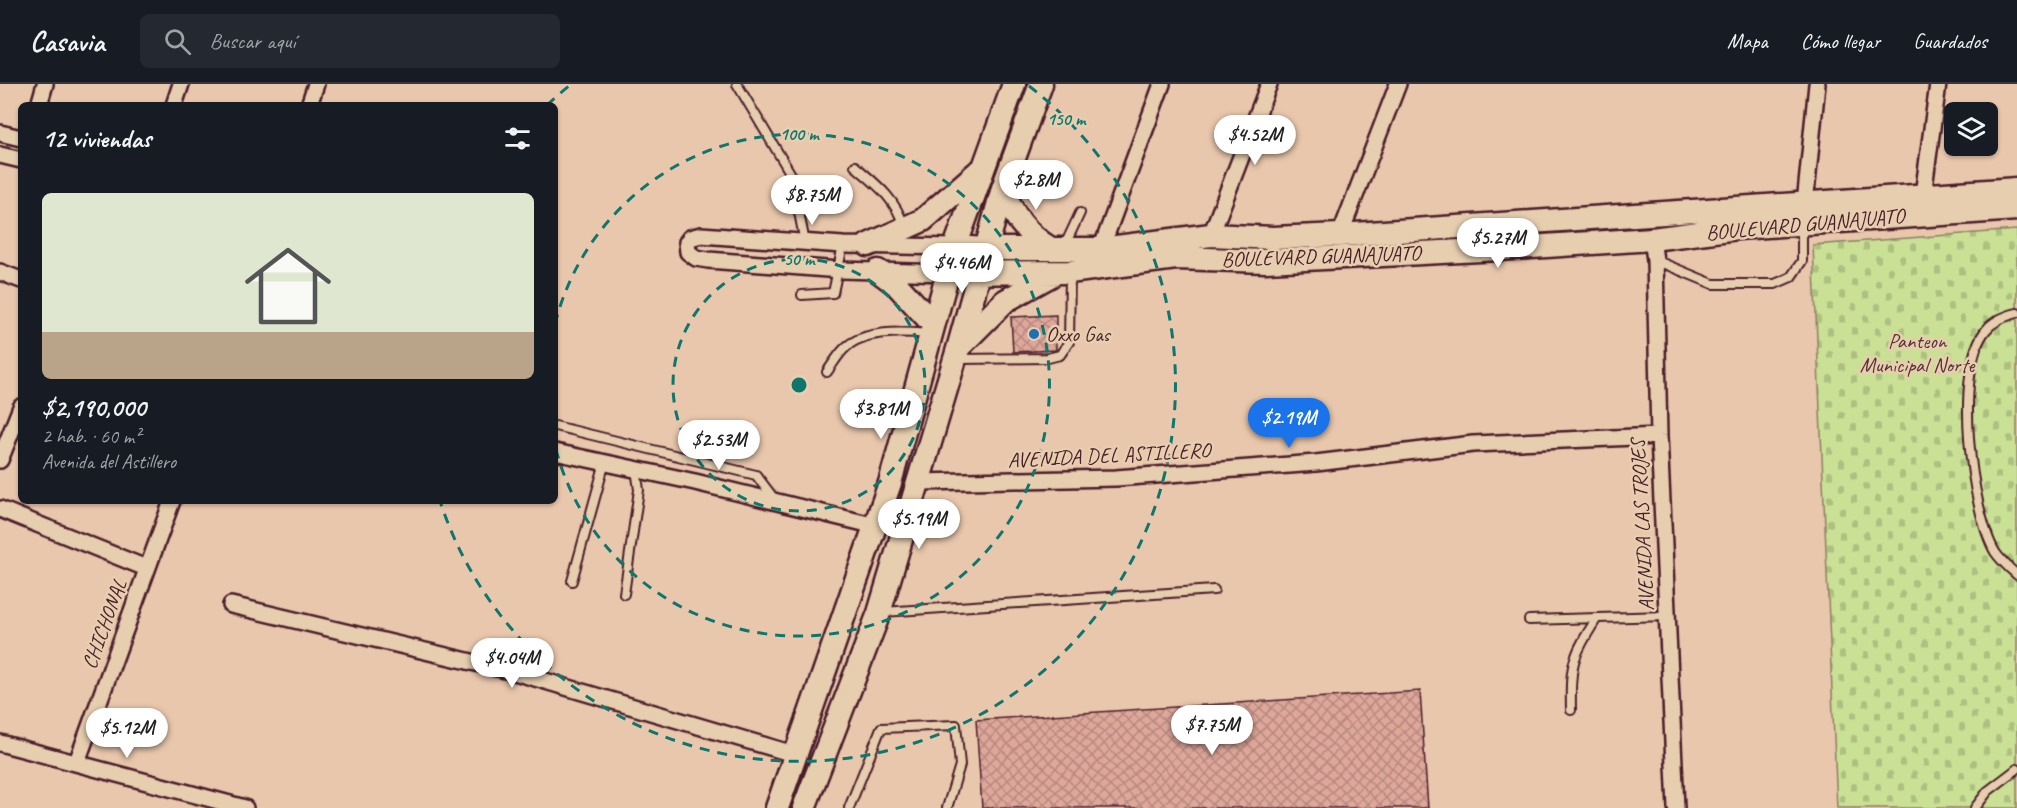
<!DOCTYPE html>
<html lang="es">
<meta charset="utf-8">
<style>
body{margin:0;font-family:Caveat,sans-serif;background:#242831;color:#f1f3f6;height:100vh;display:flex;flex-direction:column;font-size:22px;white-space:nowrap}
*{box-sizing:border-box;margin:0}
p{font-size:20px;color:#9ea1a6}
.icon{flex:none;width:33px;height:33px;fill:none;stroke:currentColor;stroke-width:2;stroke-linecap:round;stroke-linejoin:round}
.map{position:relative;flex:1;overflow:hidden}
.drawer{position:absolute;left:18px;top:18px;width:540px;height:402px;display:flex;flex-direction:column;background:#171b24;border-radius:9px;box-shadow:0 2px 4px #0004}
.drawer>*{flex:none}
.controls{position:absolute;left:1944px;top:18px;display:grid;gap:12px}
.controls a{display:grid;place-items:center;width:54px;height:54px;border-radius:9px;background:#171b24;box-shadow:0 2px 4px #0004;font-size:30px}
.price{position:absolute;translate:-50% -51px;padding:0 14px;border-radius:21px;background:#fff;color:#222;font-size:20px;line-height:39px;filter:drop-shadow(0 2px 3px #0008)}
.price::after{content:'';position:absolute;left:50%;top:36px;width:18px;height:14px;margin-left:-9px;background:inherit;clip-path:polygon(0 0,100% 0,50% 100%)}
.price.selected{background:#1a73e8;color:#fff}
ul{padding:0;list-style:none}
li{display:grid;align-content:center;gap:12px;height:318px;padding:0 24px}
li span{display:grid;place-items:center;height:186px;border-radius:9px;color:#555}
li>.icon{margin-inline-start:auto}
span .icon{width:108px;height:108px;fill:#fffc;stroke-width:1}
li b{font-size:26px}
h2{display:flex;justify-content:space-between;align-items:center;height:72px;padding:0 24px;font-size:26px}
header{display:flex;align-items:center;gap:36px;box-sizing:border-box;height:84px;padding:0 30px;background:#171b24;border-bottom:2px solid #363941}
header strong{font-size:28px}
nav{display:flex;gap:33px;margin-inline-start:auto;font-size:21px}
.search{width:420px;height:54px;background:#242831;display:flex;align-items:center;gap:15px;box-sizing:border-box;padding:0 21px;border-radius:9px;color:#9ea1a6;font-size:22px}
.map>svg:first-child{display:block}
.cemetery{fill:url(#cemetery-stones);stroke:#8a8060;stroke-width:1.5}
.building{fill:url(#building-cross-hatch);stroke:#4a1f2b;stroke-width:1.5}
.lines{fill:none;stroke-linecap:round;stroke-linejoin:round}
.lane-casing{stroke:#4a1f2b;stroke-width:12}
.street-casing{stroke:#4a1f2b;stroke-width:20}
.secondary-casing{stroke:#4a1f2b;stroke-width:27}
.lane{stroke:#e7ceaf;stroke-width:8}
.street{stroke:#e7ceaf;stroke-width:15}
.secondary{stroke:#e7ceaf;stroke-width:22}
.ring{fill:none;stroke:#0f766e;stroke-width:3;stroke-dasharray:10 8}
.poi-dot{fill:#1f6fb2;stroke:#e7ceaf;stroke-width:2}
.labels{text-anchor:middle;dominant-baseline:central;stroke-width:5;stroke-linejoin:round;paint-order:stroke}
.street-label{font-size:21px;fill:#4a1f2b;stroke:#e7ceaf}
.poi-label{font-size:21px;fill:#4a1f2b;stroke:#e7ceaf;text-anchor:start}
.park-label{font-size:21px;fill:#573236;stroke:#e7ceaf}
.centre{fill:#0f766e;stroke:#e7ceaf;stroke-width:3}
.ring-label{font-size:18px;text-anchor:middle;font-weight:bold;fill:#0f766e;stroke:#e7ceaf;stroke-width:5;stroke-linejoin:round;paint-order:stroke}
</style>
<header>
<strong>Casavia</strong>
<div class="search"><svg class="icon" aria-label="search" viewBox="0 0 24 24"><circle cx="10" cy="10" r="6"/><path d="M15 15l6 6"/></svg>Buscar aquí</div>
<nav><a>Mapa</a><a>Cómo llegar</a><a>Guardados</a></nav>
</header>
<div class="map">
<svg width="2017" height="724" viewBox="0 0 2017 724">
<defs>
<pattern id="cemetery-stones" width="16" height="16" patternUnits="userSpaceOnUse" patternTransform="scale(1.5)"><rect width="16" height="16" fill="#c9e095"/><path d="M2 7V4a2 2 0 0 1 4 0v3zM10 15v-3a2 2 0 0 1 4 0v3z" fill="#aec081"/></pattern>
<pattern id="building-cross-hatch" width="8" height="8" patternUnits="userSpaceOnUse" patternTransform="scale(1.5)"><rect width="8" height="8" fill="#dea79a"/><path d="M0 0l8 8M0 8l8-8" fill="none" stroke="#b6877e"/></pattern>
</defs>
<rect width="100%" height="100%" fill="#e9c7ac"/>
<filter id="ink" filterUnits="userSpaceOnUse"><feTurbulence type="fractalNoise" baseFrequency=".0167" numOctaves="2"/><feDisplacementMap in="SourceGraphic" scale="12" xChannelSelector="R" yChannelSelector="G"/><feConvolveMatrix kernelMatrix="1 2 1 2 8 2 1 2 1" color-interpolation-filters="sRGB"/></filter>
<g filter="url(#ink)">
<path class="cemetery" d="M2017,146V724H1837L1813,161Z"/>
<path class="building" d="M1056,231V266L1013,268L1011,233Z
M1420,607L1428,724H982L976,636Z"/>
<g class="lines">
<g class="lane-casing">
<path id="lane" d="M737,0L792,92L805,159
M855,82C876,100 895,114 904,142
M1064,163L1080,129
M1655,176L1713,200H1775L1791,193L1802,177V142
M802,211L833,209L843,161
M2017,229C2005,232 1994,236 1986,246C1953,285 1971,426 1995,468C2001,477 2009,484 2017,491
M959,275L1048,274L1060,271L1069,258L1070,190
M827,288C832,281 838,271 844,265C863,245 904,248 928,250
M555,342L756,391L775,416
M572,497L605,378
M624,510L639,406L636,385
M883,528L1214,506
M1529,536L1667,532
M1571,626C1570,580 1572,573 1597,534
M849,724L881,644L956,641L960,681L947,724
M1975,724L1988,707L2017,685"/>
</g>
<g class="street-casing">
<path id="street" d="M39,21L45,0
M174,21L181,0
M309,21L316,0
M0,49L21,54
M0,71L21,76
M1923,111L1938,0
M1805,120L1817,0
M1211,151L1269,0
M1340,151L1398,0
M1652,155L1655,176L1659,352L1676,724
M1101,165L1162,0
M0,188L21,196
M948,189L840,186L708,176L696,174L688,168L687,158L690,154L701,151L843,161L955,163
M555,368L695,398L876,442
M0,376L21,323
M919,398L1116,394L1316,379L1473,360L1659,352
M0,425L146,484
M231,521L518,589L797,671
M0,659L245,724
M77,678L172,417"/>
</g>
<g class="secondary-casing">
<path id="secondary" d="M1003,104C1012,131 1026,150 1051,165
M868,161L923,136L978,88
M955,163L985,165H1101L1211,151L1273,154L1340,151L2017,105
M878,187L897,201L933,240
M948,189L1069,188L1176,174L1266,177L1500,165L1652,155L1737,144L2017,125
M961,261L1005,217L1050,192
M777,724L890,399L955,163L1014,0
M804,724L879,529L958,265L1003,104L1041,0"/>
</g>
<use href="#lane" class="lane"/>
<use href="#street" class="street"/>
<use href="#secondary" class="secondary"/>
</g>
</g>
<g class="ring">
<circle cx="799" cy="301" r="126"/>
<path d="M555 240A251 251 0 1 1 555 362"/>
<path d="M547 21A377 377 0 0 1 569 2M1029 2A377 377 0 1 1 440 417"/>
</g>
<circle class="poi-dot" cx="1034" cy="250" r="6"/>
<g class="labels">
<g class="street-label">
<text transform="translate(1805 140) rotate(-5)">BOULEVARD GUANAJUATO</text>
<text transform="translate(1321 172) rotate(-2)">BOULEVARD GUANAJUATO</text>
<text transform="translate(1109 371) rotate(-3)">AVENIDA DEL ASTILLERO</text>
<text transform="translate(1642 441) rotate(-93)">AVENIDA LAS TROJES</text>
<text transform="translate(104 540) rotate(-70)">CHICHONAL</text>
</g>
<g class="poi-label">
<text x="1046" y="250">Oxxo Gas</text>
</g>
<g class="park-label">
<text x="1917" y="257">Panteon<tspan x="1917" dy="24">Municipal Norte</tspan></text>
</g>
</g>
<circle cx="799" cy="301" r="9" class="centre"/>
<g class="ring-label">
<text x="1066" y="41">150 m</text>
<text x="799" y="56">100 m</text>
<text x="799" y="181">50 m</text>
</g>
</svg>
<div class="controls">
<a><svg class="icon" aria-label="layers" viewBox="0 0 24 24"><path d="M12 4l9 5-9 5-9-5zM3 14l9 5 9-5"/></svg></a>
</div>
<b class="price" style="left:1255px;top:82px">$4.52M</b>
<b class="price" style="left:1036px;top:127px">$2.8M</b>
<b class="price" style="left:812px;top:142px">$8.75M</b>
<b class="price" style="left:1498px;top:185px">$5.27M</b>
<b class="price" style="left:962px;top:210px">$4.46M</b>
<b class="price" style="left:881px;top:356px">$3.81M</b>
<b class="price selected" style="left:1289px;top:365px">$2.19M</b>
<b class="price" style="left:719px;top:387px">$2.53M</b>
<b class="price" style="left:919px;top:466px">$5.19M</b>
<b class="price" style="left:512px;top:605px">$4.04M</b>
<b class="price" style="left:1212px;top:672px">$7.75M</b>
<b class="price" style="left:127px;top:675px">$5.12M</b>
<section class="drawer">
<h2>12 viviendas<svg class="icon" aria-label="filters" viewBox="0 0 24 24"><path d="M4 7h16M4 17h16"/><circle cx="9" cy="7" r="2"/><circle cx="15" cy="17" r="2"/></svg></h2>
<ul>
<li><span style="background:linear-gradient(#dfe7d0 75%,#b9a48a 0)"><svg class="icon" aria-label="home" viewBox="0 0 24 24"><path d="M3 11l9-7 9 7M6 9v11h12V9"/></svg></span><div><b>$2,190,000</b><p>2 hab. · 60 m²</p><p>Avenida del Astillero</p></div></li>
</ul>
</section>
</div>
